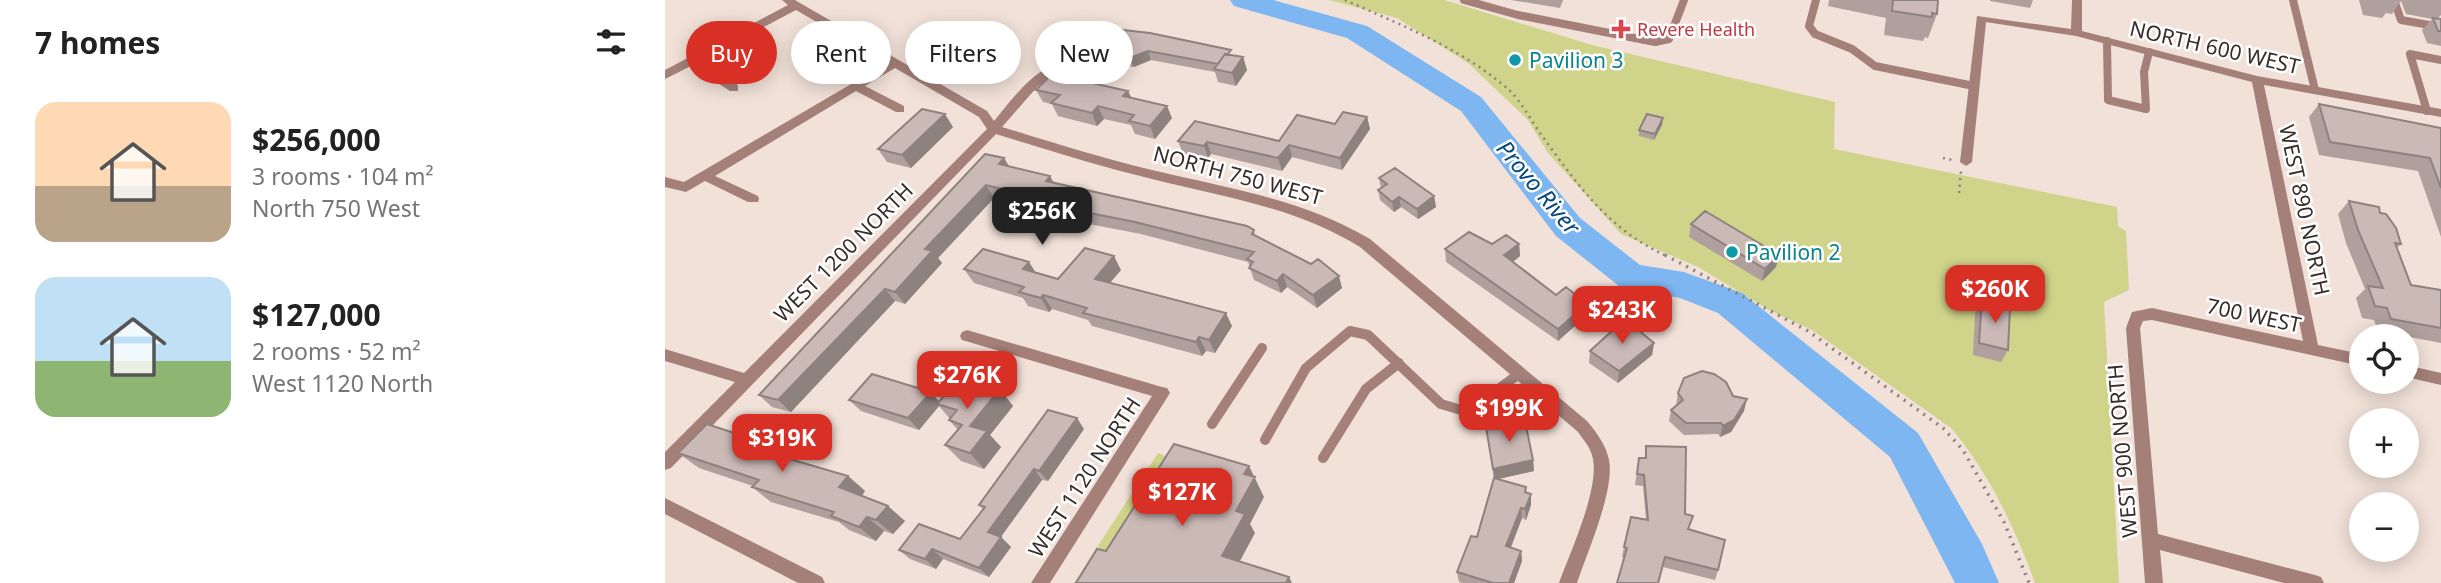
<!DOCTYPE html>
<meta charset="utf-8">
<style>
body{margin:0;font-family:"Noto Sans",sans-serif;background:#f6f6f6;color:#222;height:100vh;display:flex;flex-direction:column;font-size:26px;white-space:nowrap}
*{box-sizing:border-box;margin:0}
p{font-size:23px;color:#767676}
.icon{flex:none;width:38px;height:38px;fill:none;stroke:currentColor;stroke-width:2;stroke-linecap:round;stroke-linejoin:round}
.map{position:relative;flex:1;overflow:hidden}
.side{display:flex;flex-direction:column;background:#fff;width:665px}
.side>*{flex:none}
.hud{position:absolute;left:21px;top:21px;width:665px;height:63px;display:flex;gap:14px}
.tools{position:absolute;left:1684px;top:324px;display:grid;gap:14px}
.tools a{display:grid;place-items:center;width:70px;height:70px;border-radius:50%;background:#fff;box-shadow:0 4px 18px #0003;font-size:35px}
.price{position:absolute;translate:-50% -60px;padding:0 16px;border-radius:14px;background:#d93025;color:#fff;font-size:23px;line-height:46px;filter:drop-shadow(0 2px 4px #0008)}
.price::after{content:'';position:absolute;left:50%;top:42px;width:21px;height:16px;margin-left:-10px;background:inherit;clip-path:polygon(0 0,100% 0,50% 100%)}
.price.on{background:#222;color:#fff}
ul{padding:0;list-style:none}
li{display:flex;align-items:center;gap:21px;height:175px;padding:0 35px}
li span{display:grid;place-items:center;flex:none;width:196px;height:140px;border-radius:21px;color:#555}
li>.icon{margin-inline-start:auto}
span .icon{width:84px;height:84px;fill:#fffc;stroke-width:1}
li b{font-size:30px}
h2{display:flex;justify-content:space-between;align-items:center;height:84px;padding:0 35px;font-size:30px}
.tag{padding:0 24px;border-radius:32px;background:#fff;box-shadow:0 4px 18px #0003;font-size:24px;line-height:63px}
.tag.on{background:#d93025;color:#fff}
main{display:flex;flex:1;min-height:0}
.map>svg:first-child{display:block}
.green{fill:#d0d48a}
.lines{fill:none;stroke-linecap:round;stroke-linejoin:round}
.river{fill:#7db6f0;fill-rule:evenodd}
.path-far1{stroke:#8c817b;stroke-width:2.5;stroke-dasharray:2 4.5;stroke-linecap:butt}
.path{stroke:#8c817b;stroke-width:3.5;stroke-dasharray:2 6;stroke-linecap:butt}
.lane-far1{stroke:#a48079;stroke-width:8}
.lane{stroke:#a48079;stroke-width:10}
.street{fill:#a48079;fill-rule:evenodd}
.wall{fill:#af9f9d}
.shaded-wall{fill:#8e827f}
.building{fill:#cbb9b6;stroke:#8e827f;stroke-width:2}
.health-dot{fill:#e0444e;stroke:#fff;stroke-width:2.5}
.culture-dot{fill:#0f9aa8;stroke:#fff;stroke-width:2.5}
.labels{text-anchor:middle;dominant-baseline:central;stroke-width:5;stroke-linejoin:round;paint-order:stroke}
.far-health-label{font-size:18px;fill:#be3a42;stroke:#fff;text-anchor:start}
.street-label{font-size:21px;fill:#352e2b;stroke:#fff}
.culture-label{font-size:21px;fill:#0d838f;stroke:#fff;text-anchor:start}
.water-label{font-size:23px;font-style:italic;fill:#05487c;stroke:#fff}
</style>
<main>
<section class="side">
<h2>7 homes<svg class="icon" aria-label="filters" viewBox="0 0 24 24"><path d="M4 7h16M4 17h16"/><circle cx="9" cy="7" r="2"/><circle cx="15" cy="17" r="2"/></svg></h2>
<ul>
<li><span style="background:linear-gradient(#ffd9b3 60%,#b9a48a 0)"><svg class="icon" aria-label="home" viewBox="0 0 24 24"><path d="M3 11l9-7 9 7M6 9v11h12V9"/></svg></span><div><b>$256,000</b><p>3 rooms · 104 m²</p><p>North 750 West</p></div></li>
<li><span style="background:linear-gradient(#bfe0f5 60%,#8fb573 0)"><svg class="icon" aria-label="home" viewBox="0 0 24 24"><path d="M3 11l9-7 9 7M6 9v11h12V9"/></svg></span><div><b>$127,000</b><p>2 rooms · 52 m²</p><p>West 1120 North</p></div></li>
</ul>
</section>
<div class="map">
<svg width="1776" height="583" viewBox="0 0 1776 583">
<rect width="100%" height="100%" fill="#f1e1d8"/>
<path class="green" d="M664,0H779L927,45L1170,102L1169,149L1452,207L1453,226L1461,231L1464,290L1439,302L1454,583H1370C1351,530 1323,471 1286,428L1147,330L1106,311L1033,267L956,234L883,153L863,120L803,63L732,18Z
M493,453L521,465L438,583H409Z"/>
<g class="lines">
<path class="river" d="M565,0H608L702,26L816,97L915,218L975,265L1019,272L1077,293L1253,433L1317,544L1334,583H1290L1225,457L1053,313L1015,298L954,286L891,236L796,111L682,38L569,6Z"/>
<path class="path-far1" d="M680,0C736,25 798,49 844,90C856,101 865,119 875,133C912,184 944,231 1004,257
M1278,158L1288,160
M1294,193L1296,171"/>
<path class="path" d="M1000,255L1143,331L1278,428L1298,450L1339,522L1364,583"/>
<path class="lane-far1" d="M799,0L853,15L990,42L1004,39L1019,0
M1151,0L1144,26L1150,34L1187,49L1210,66L1309,86
M1628,0L1650,90
M1729,0L1736,20L1776,27
M1442,41L1443,100L1481,109L1479,72L1484,52
M1762,111L1745,54L1776,60"/>
<path class="lane" d="M547,424L597,348
M600,440L641,368L685,331L703,335L776,404L803,412L855,373
M658,458L701,389L734,363"/>
<path class="street" d="M117,0H130L135,3L322,111L329,121C342,106 371,65 391,67V73L373,86L337,127C387,142 436,158 487,170C562,188 637,199 705,239L922,421C932,433 941,445 944,460C950,490 922,553 912,583H894C905,553 934,490 928,459C926,448 919,440 912,431L695,247C630,207 559,197 487,179C434,166 383,150 331,134L6,468L0,470V452L70,382L0,361V349L79,373L322,129L314,117L230,68L200,86L239,106V112H231L191,91L50,176L93,196L94,199L93,202H83L40,181L21,192L0,187V177L19,182L222,63L131,10L34,61L73,85V91H65L26,66L0,79V70L123,5Z
M1407,0H1417V31L1592,76L1776,109V117L1599,85L1653,345L1696,354V366L1487,320L1478,321L1475,328L1493,534L1650,575L1656,577L1659,583H1619L1495,550L1498,583H1480L1461,328L1467,312L1487,308L1638,341L1587,82L1411,36L1321,22L1307,162L1301,166L1295,162L1312,16L1406,29Z
M302,330L497,387L502,388L505,393L385,583H366L487,396L297,340L295,336L297,332Z
M1741,365L1776,373V385L1741,377Z
M0,498L157,577L160,583H133L0,514Z"/>
</g>
<path class="wall" d="M846,0H898L895,8Z
M1164,0H1273L1272,14L1263,38L1260,37L1258,41L1219,35L1221,18L1163,6Z
M1325,0H1368L1365,8L1325,1Z
M1694,0H1776V15L1773,18L1776,19V46L1762,43L1757,30L1767,19L1741,14L1736,1L1727,14L1721,13L1717,18L1698,15Z
M432,27L578,57L582,70L571,86L553,82L550,72L486,60L469,67L418,58L414,49Z
M371,90L463,91L466,98L507,118L490,139L470,134L466,125L439,119L432,126L393,116L387,104L378,102Z
M1654,104L1776,128V237L1753,171L1654,155L1644,117Z
M702,117L705,129L677,170L627,157L617,171L546,154L543,158L518,154L513,141H614L670,124Z
M998,118L997,125L989,140L974,136V130Z
M288,127L246,168L222,162L213,149Z
M320,154L344,167L389,183L589,230L590,235L677,288L652,308L622,287L616,293L589,280L583,262L476,234L382,216L378,210L329,198L273,258L277,263L240,304L230,301L126,412L107,407L94,395Z
M714,178L769,196L771,207L753,219L736,207L729,212L715,200L713,190L716,188Z
M1684,201L1715,213L1736,244L1732,248L1746,285L1776,290V343L1713,331L1709,320L1697,318L1691,298L1700,289L1681,243L1673,214Z
M1026,224L1114,255L1111,267L1097,281L1024,237Z
M827,244H854L855,256L848,262L891,295L922,304L921,316L893,341L781,262L780,249Z
M299,269L370,273L393,279L456,270L445,283L567,326L550,353L541,351L537,356L427,326L423,320L387,309L384,312L363,306L358,298L309,283Z
M1317,300L1343,350L1336,362L1308,355L1310,313Z
M989,343L987,355L953,383L924,363L925,351Z
M1013,393L1068,396L1079,411L1066,432L1055,437L1053,434L1019,435L1004,421L1006,410L1011,406Z
M184,400L274,402L348,406L325,435L336,447L319,469L296,461L280,445L293,430L284,420L285,419L274,406L254,430L196,411Z
M821,427L868,460L869,471L832,479L861,492L866,505L861,520L857,518L846,548L856,551L857,561L849,583H798L794,582L792,572L812,537L829,478Z
M419,429L383,481L377,480L336,537L346,547L324,577L278,559L271,569L245,559L234,550L295,539L318,509L314,505Z
M981,446L1020,514L1024,530L1053,570L1050,580L998,567L994,583H952L959,558L957,557L959,547L981,519L978,486L970,485L974,458H980Z
M111,447L126,459L183,476L200,491L197,496L240,521L228,534L219,531L211,541L184,530L174,522L106,502L87,487L88,486L34,468L13,453Z"/>
<path class="shaded-wall" d="M483,51L486,60L469,67L465,58Z
M578,57L582,70L571,86L567,73Z
M463,91L469,103L458,96Z
M433,106L439,119L432,126L427,113Z
M502,106L507,118L490,139L485,126Z
M280,114L288,127L246,168L237,155Z
M702,117L705,129L677,170L675,158Z
M998,118L997,125L989,140L990,134Z
M542,142L546,154L543,158L539,146Z
M624,145L627,157L617,171L613,158Z
M339,158L347,171L334,164Z
M385,176L392,189L381,181Z
M321,185L329,198L273,258L277,263L240,304L230,292L260,249Z
M769,196L771,207L753,219L752,209Z
M734,197L736,207L729,212L727,202Z
M854,244L855,256L840,268L839,255Z
M1114,255L1111,267L1097,281L1100,269Z
M449,256L456,270L437,292L430,279Z
M364,262L373,276L358,269Z
M618,274L622,287L616,293L612,281Z
M674,276L677,288L652,308L648,295Z
M220,289L230,301L126,412L113,400Z
M378,295L387,309L384,312L376,298Z
M922,304L921,316L893,341V329Z
M561,313L567,326L550,353L544,340Z
M534,337L541,351L537,356L531,342Z
M989,343L987,355L953,383L954,371Z
M335,389L348,406L325,435L336,447L319,469L305,453V426Z
M266,392L276,404H272L274,406L254,430L243,418Z
M1082,399L1079,411L1066,432L1055,437L1058,426Z
M412,418L419,429L383,481L374,471Z
M111,447L129,462L104,453Z
M868,460L869,471L829,480L828,469Z
M584,466L599,497L585,524L590,533L568,574L557,556L571,511L579,474Z
M369,469L377,480L332,542L323,532Z
M183,476L200,491L192,502L174,487Z
M866,494V505L861,520L860,509Z
M223,506L240,521L228,534L211,520Z
M856,508L857,518L842,556L841,546Z
M202,517L219,531L211,541L194,527Z
M336,537L346,547L324,577L314,568Z
M267,549L278,559L271,569L260,559Z
M856,551L857,561L849,583H844Z
M624,577L627,583H621Z"/>
<path class="building" d="M1228,0H1273L1272,14L1267,13V17L1227,11Z
M1768,18L1776,19V31H1773Z
M432,27L485,33L566,50L562,55L560,54L553,64L483,51L465,58L414,49Z
M560,54L578,57L567,73L549,69Z
M387,74L463,91L458,96L502,106L485,126L464,121L469,115L433,106L427,113L386,103L395,95L371,90Z
M1654,104L1776,128V188L1765,158L1665,142Z
M257,109L280,114L237,155L213,149Z
M678,112L702,117L675,158L624,145L613,158L542,142L539,146L513,141L530,121L614,141L632,115L670,124Z
M982,114L998,118L990,134L974,130Z
M320,154L339,158L334,164L385,176L381,181L582,226L589,230L587,234L646,264L653,259L674,276L648,295L618,274L612,281L584,268L588,262L582,259L589,252L470,222L374,203L378,199L321,185L260,249L267,251L230,292L220,289L113,400L94,395Z
M730,168L769,196L752,209L734,197L727,202L713,190L722,184L714,178Z
M1684,201L1714,207L1715,213L1721,214L1731,228L1736,244L1730,243L1746,285L1776,290V328L1726,319L1722,308L1710,306L1703,286L1718,288L1693,230Z
M1040,211L1114,255L1100,269L1026,224Z
M804,232L827,244L841,235L854,244L839,255L891,295L901,287L922,304L893,329L780,249Z
M420,248L449,256L430,279L561,313L544,340L534,337L531,342L418,313L422,308L378,295L376,298L354,292L359,287L299,269L318,249L364,262L358,269L393,279Z
M1317,300L1345,307L1343,350L1314,343Z
M960,319L989,343L954,371L925,351Z
M1037,371L1049,374L1061,382L1068,396L1082,399L1069,420L1058,426L1056,423H1021L1006,410L1018,400L1013,393L1019,378Z
M207,374L266,392L243,418L184,400Z
M295,377L335,389L305,426L322,431L305,453L280,445L297,425L284,420L292,410L272,404Z
M383,410L412,418L374,471L369,469L323,532L336,537L314,568L267,549L260,559L234,550L254,524L295,539L320,507L314,505Z
M860,421L868,460L828,469L821,427Z
M42,424L111,447L104,453L183,476L174,487L223,506L211,520L202,517L194,527L166,516L169,512L87,487L94,480L13,453Z
M509,444L584,466L579,474L590,477L571,511L580,514L557,556L624,577L621,583H411L432,549L441,551Z
M981,446L1021,447L1020,514L1028,516L1023,529L1060,540L1053,570L1000,557L993,583H952L962,548L959,547L966,517L983,520L979,475L972,474L974,458H981Z
M829,478L861,487L860,492L866,494L860,509L856,508L841,546L856,551L844,583H828L792,572L806,536L812,537Z"/>
<path class="health-dot" d="M952.5 18.5h7v7h7v7h-7v7h-7v-7h-7v-7h7z"/>
<g class="culture-dot">
<circle cx="850" cy="60" r="7"/>
<circle cx="1067" cy="252" r="7"/>
</g>
<g class="labels">
<g class="far-health-label">
<text x="972" y="29">Revere Health</text>
</g>
<g class="street-label">
<text transform="translate(1550 47) rotate(13)">NORTH 600 WEST</text>
<text transform="translate(573 175) rotate(15)">NORTH 750 WEST</text>
<text transform="translate(1640 210) rotate(78)">WEST 890 NORTH</text>
<text transform="translate(178 252) rotate(-45)">WEST 1200 NORTH</text>
<text transform="translate(1589 315) rotate(12)">700 WEST</text>
<text transform="translate(1457 451) rotate(-95)">WEST 900 NORTH</text>
<text transform="translate(419 477) rotate(-57)">WEST 1120 NORTH</text>
</g>
<g class="culture-label">
<text x="864" y="60">Pavilion 3</text>
<text x="1081" y="252">Pavilion 2</text>
</g>
<g class="water-label">
<text transform="translate(874 187) rotate(50)">Provo River</text>
</g>
</g>
</svg>
<div class="tools">
<a><svg class="icon" aria-label="locate" viewBox="0 0 24 24"><circle cx="12" cy="12" r="6"/><path d="M12 2v4M12 18v4M2 12h4M18 12h4"/></svg></a>
<a>+</a>
<a>−</a>
</div>
<b class="price on" style="left:377px;top:247px">$256K</b>
<b class="price" style="left:1330px;top:325px">$260K</b>
<b class="price" style="left:957px;top:346px">$243K</b>
<b class="price" style="left:302px;top:411px">$276K</b>
<b class="price" style="left:844px;top:444px">$199K</b>
<b class="price" style="left:117px;top:474px">$319K</b>
<b class="price" style="left:517px;top:528px">$127K</b>
<div class="hud">
<a class="tag on">Buy</a>
<a class="tag">Rent</a>
<a class="tag">Filters</a>
<a class="tag">New</a>
</div>
</div>
</main>
